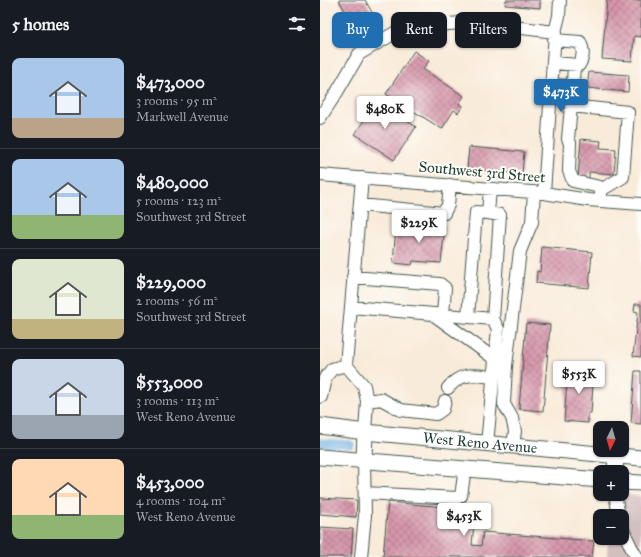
<!DOCTYPE html>
<meta charset="utf-8">
<style>
body{margin:0;font-family:"IM FELL Great Primer",serif;background:#242831;color:#f1f3f6;height:100vh;display:flex;flex-direction:column;font-size:15px;white-space:nowrap}
*{box-sizing:border-box;margin:0}
p{font-size:13px;color:#9ea1a6}
.icon{flex:none;width:22px;height:22px;fill:none;stroke:currentColor;stroke-width:2;stroke-linecap:round;stroke-linejoin:round}
.map{position:relative;flex:1;overflow:hidden}
.sheet{display:flex;flex-direction:column;background:#171b24;width:320px}
.sheet>*{flex:none}
.hud{position:absolute;left:12px;top:12px;width:249px;height:36px;display:flex;gap:8px}
.needle{width:26px;rotate:185deg}
.fabs{position:absolute;left:273px;top:421px;display:grid;gap:8px}
.fabs a{display:grid;place-items:center;width:36px;height:36px;border-radius:8px;background:#171b24;box-shadow:0 1px 3px #0004;font-size:20px}
.price{position:absolute;translate:-50% -34px;padding:0 9px;border-radius:4px;background:#fff;color:#222;font-size:13px;line-height:26px;filter:drop-shadow(0 1px 2px #0008)}
.price::after{content:'';position:absolute;left:50%;top:24px;width:12px;height:9px;margin-left:-6px;background:inherit;clip-path:polygon(0 0,100% 0,50% 100%)}
.price.on{background:#1f6fb2;color:#fff}
ul{padding:0;list-style:none}
li{display:flex;align-items:center;gap:12px;height:100px;padding:0 12px}
li+li{border-top:1px solid #363941}
li span{display:grid;place-items:center;flex:none;width:112px;height:80px;border-radius:8px;color:#555}
li>.icon{margin-inline-start:auto}
span .icon{width:48px;height:48px;fill:#fffc;stroke-width:1}
li b{font-size:17px}
h2{display:flex;justify-content:space-between;align-items:center;height:48px;padding:0 12px;font-size:17px}
.tag{padding:0 14px;border-radius:8px;background:#171b24;box-shadow:0 1px 3px #0004;font-size:14px;line-height:36px}
.tag.on{background:#1f6fb2;color:#fff}
main{display:flex;flex:1;min-height:0}
.map>svg:first-child{display:block}
.industrial{fill:#d2bfbf}
.lines{fill:none;stroke-linecap:round;stroke-linejoin:round}
.canal{stroke:#6eafe2;stroke-width:9}
.building{fill:url(#building-cross-hatch)}
.minor-casing{stroke:#40574d;stroke-width:14}
.major-casing{stroke:#40574d;stroke-width:17}
.minor{stroke:#fff;stroke-width:12}
.major{stroke:#fff;stroke-width:15}
.labels{text-anchor:middle;dominant-baseline:central;stroke-width:4;stroke-linejoin:round;paint-order:stroke}
.street-label{font-size:15px;fill:#1f3d34;stroke:#fdfcf7}
</style>
<main>
<section class="sheet">
<h2>5 homes<svg class="icon" aria-label="filters" viewBox="0 0 24 24"><path d="M4 7h16M4 17h16"/><circle cx="9" cy="7" r="2"/><circle cx="15" cy="17" r="2"/></svg></h2>
<ul>
<li><span style="background:linear-gradient(#a9c7e8 75%,#b9a48a 0)"><svg class="icon" aria-label="home" viewBox="0 0 24 24"><path d="M3 11l9-7 9 7M6 9v11h12V9"/></svg></span><div><b>$473,000</b><p>3 rooms · 95 m²</p><p>Markwell Avenue</p></div></li>
<li><span style="background:linear-gradient(#a9c7e8 70%,#8fb573 0)"><svg class="icon" aria-label="home" viewBox="0 0 24 24"><path d="M3 11l9-7 9 7M6 9v11h12V9"/></svg></span><div><b>$480,000</b><p>5 rooms · 123 m²</p><p>Southwest 3rd Street</p></div></li>
<li><span style="background:linear-gradient(#dfe7d0 75%,#c2b280 0)"><svg class="icon" aria-label="home" viewBox="0 0 24 24"><path d="M3 11l9-7 9 7M6 9v11h12V9"/></svg></span><div><b>$229,000</b><p>2 rooms · 56 m²</p><p>Southwest 3rd Street</p></div></li>
<li><span style="background:linear-gradient(#c9d6e8 70%,#9aa5b1 0)"><svg class="icon" aria-label="home" viewBox="0 0 24 24"><path d="M3 11l9-7 9 7M6 9v11h12V9"/></svg></span><div><b>$553,000</b><p>3 rooms · 113 m²</p><p>West Reno Avenue</p></div></li>
<li><span style="background:linear-gradient(#ffd9b3 70%,#8fb573 0)"><svg class="icon" aria-label="home" viewBox="0 0 24 24"><path d="M3 11l9-7 9 7M6 9v11h12V9"/></svg></span><div><b>$453,000</b><p>4 rooms · 104 m²</p><p>West Reno Avenue</p></div></li>
</ul>
</section>
<div class="map">
<svg width="321" height="557" viewBox="0 0 321 557">
<defs>
<pattern id="building-cross-hatch" width="8" height="8" patternUnits="userSpaceOnUse"><rect width="8" height="8" fill="#d696ab"/><path d="M0 0l8 8M0 8l8-8" fill="none" stroke="#ad7c8c"/></pattern>
</defs>
<rect width="100%" height="100%" fill="#fdfcf7"/>
<filter id="ink" filterUnits="userSpaceOnUse"><feTurbulence type="fractalNoise" baseFrequency=".025" numOctaves="2"/><feDisplacementMap in="SourceGraphic" scale="8" xChannelSelector="R" yChannelSelector="G"/><feConvolveMatrix kernelMatrix="1 2 1 2 8 2 1 2 1" color-interpolation-filters="sRGB"/></filter>
<filter id="wash" filterUnits="userSpaceOnUse"><feTurbulence type="fractalNoise" baseFrequency=".012" numOctaves="4" result="noise"/><feDisplacementMap in="SourceGraphic" scale="16" xChannelSelector="R" yChannelSelector="G"/><feGaussianBlur stdDeviation="0.9" result="paint"/><feColorMatrix in="noise" values="0 0 0 0 0 0 0 0 0 0 0 0 0 0 0 0 0 1.4 0 .05"/><feComposite in="paint" operator="in"/></filter>
<g filter="url(#wash)">
<rect width="100%" height="100%" fill="#f9ebd9"/>
<path class="industrial" d="M291,494L321,496V557H287L288,538H302V516H290Z"/>
<g class="lines">
<path class="canal" d="M0,443L30,445"/>
</g>
<g id="blocks">
<path class="building" d="M19,0H45L57,21L40,30L37,25L34,27Z
M186,0H220V8L185,5Z
M287,0H321V37L314,36L312,61L282,59Z
M94,51L109,61L103,69L144,96L139,104L143,106L138,113L134,110L122,129L66,94Z
M269,72L309,75L308,92L267,88Z
M57,100L96,127L74,160L35,134Z
M261,139L281,141L280,148L296,149L294,174L269,172V180L258,179Z
M149,147L204,152L202,174L147,169Z
M98,224L125,226L121,263L93,261L92,265L73,263L76,226L97,228Z
M222,247L272,252L269,288L216,283L217,271L220,272Z
M315,304H321V357L313,356L318,312L314,311Z
M206,323L230,325L223,411L199,409Z
M248,368L274,370L271,413H268V423L244,421Z
M315,371H321V424L311,423Z
M0,498L37,500L36,517L0,514Z
M68,502L148,509V512H155L152,545L161,546L163,532L274,541L272,557H63Z
M0,527L33,529L31,557H0Z"/>
</g>
</g>
<g filter="url(#ink)">
<use href="#blocks" fill-opacity="0" stroke="#40574d" stroke-width="1"/>
<g class="lines">
<g class="minor-casing">
<path id="minor" d="M233,63L259,65C264,57 264,50 260,42L234,40
M231,85L249,86L253,82L254,65
M0,118L17,92L39,54L83,28L152,22L235,32
M0,175L224,193L268,200L321,204
M42,178L26,365L44,386L47,401
M224,193L235,32L239,16L240,0
M281,201V190L280,187L253,181L249,171L250,143L248,139L251,106L308,112L303,177L281,190
M40,205L124,213L128,205L130,185
M168,213L170,189
M33,277L120,284L125,288L123,315
M31,307L173,319L180,215L168,213L156,212L148,317
M114,315L175,359
M128,388C142,371 154,375 173,377
M1,397L5,378L12,369L26,365
M45,432L47,401L61,399L81,410L116,414L123,409L125,401
M167,444L178,329L173,319
M193,446L195,431L192,418L184,404L186,366L200,251L212,222L214,192
M45,493L137,498L141,496L145,468
M295,494L299,516
M302,528L312,549L317,557
M41,557L45,515L44,460"/>
</g>
<g class="major-casing">
<g id="major">
<path id="s1" d="M0,426L45,432L321,458"/>
<path d="M0,457L280,480"/>
<path d="M44,460L45,432"/>
<path d="M295,472L296,456"/>
<path d="M302,482L321,483"/>
</g>
</g>
<use href="#minor" class="minor"/>
<use href="#major" class="major"/>
</g>
</g>
<g class="labels">
<g class="street-label">
<text transform="translate(162 172) rotate(5)">Southwest 3rd Street</text>
<text stroke="none"><textPath href="#s1" startOffset="161">West Reno Avenue</textPath></text>
</g>
</g>
</svg>
<div class="fabs">
<a><svg class="needle" viewBox="-14 -14 28 28"><path d="M0-13l5 13h-10z" fill="#e53935"/><path d="M0 13l5-13h-10z" fill="#9ea1a6"/></svg></a>
<a>+</a>
<a>−</a>
</div>
<b class="price on" style="left:241px;top:113px">$473K</b>
<b class="price" style="left:65px;top:130px">$480K</b>
<b class="price" style="left:99px;top:244px">$229K</b>
<b class="price" style="left:259px;top:395px">$553K</b>
<b class="price" style="left:144px;top:537px">$453K</b>
<div class="hud">
<a class="tag on">Buy</a>
<a class="tag">Rent</a>
<a class="tag">Filters</a>
</div>
</div>
</main>
